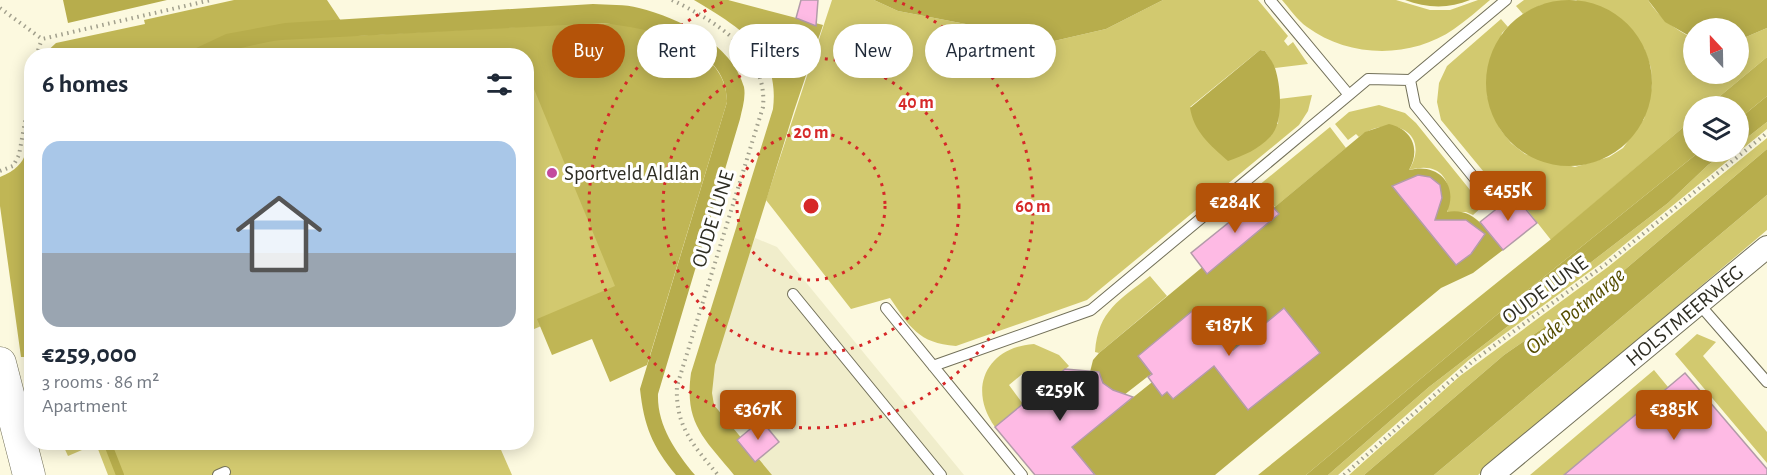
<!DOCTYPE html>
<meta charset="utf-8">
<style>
body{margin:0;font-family:"Alegreya Sans",sans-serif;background:#f2f2f3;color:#1f2937;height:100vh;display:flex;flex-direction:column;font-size:22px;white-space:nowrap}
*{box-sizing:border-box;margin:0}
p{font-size:20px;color:#747a83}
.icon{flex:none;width:33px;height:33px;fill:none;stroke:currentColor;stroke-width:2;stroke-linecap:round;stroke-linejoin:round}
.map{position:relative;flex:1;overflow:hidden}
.details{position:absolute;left:24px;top:48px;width:510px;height:402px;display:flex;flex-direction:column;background:#fff;border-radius:24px;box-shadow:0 3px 15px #0003}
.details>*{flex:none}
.guide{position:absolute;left:552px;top:24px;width:570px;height:54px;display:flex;gap:12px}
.needle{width:39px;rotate:338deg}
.tools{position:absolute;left:1683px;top:18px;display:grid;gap:12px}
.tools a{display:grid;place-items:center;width:66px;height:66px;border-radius:50%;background:#fff;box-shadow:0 3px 15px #0003;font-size:30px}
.price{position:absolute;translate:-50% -51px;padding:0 14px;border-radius:6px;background:#b45309;color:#fff;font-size:20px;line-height:39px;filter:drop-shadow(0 2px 3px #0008)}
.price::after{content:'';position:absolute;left:50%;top:36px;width:18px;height:14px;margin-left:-9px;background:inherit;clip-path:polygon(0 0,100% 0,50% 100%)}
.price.current{background:#222;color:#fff}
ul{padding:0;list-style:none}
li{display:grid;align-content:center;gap:12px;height:318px;padding:0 18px}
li+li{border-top:2px solid #e0e1e3}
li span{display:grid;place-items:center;height:186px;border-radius:18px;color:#555}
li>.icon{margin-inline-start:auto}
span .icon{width:108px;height:108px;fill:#fffc;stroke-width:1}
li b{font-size:26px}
h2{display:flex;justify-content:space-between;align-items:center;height:72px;padding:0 18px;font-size:26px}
.tag{padding:0 21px;border-radius:27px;background:#fff;box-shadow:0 3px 15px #0003;font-size:21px;line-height:54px}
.tag.current{background:#b45309;color:#fff}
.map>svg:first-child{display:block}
.built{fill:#f0edcb}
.green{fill:#d2c96f}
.forest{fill:#c0b655}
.water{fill:#b7ad4c}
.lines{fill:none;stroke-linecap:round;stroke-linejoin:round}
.stream{stroke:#b7ad4c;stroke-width:8}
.building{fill:#febae4;stroke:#b39ba9;stroke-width:1.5}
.lane-casing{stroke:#727059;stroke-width:12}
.street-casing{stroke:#727059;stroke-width:24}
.secondary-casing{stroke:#727059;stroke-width:33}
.path{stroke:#a2a08d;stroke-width:4;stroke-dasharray:1.5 4.5;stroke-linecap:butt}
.lane{stroke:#fff;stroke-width:10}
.street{stroke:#fff;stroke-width:22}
.secondary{stroke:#fff;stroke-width:32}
.ring{fill:none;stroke:#d62828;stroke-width:3;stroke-dasharray:3 6}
.poi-dot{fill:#c34a9e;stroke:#fff;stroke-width:2}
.labels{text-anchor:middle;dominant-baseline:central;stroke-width:6;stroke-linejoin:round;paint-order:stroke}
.poi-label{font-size:21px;fill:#2e2d23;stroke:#fff;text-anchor:start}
.street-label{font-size:21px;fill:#2e2d23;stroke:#fff}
.water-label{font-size:22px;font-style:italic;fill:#554d00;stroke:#fff}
.centre{fill:#d62828;stroke:#fff;stroke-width:3}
.ring-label{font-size:18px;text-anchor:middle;font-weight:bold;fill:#d62828;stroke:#fff;stroke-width:6;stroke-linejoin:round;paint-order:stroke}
</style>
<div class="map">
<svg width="1767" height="475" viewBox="0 0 1767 475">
<rect width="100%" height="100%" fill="#fcf9df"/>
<path class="built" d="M755,238L777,247L964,475H753L704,414V366Z"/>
<path class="green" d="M832,0H874L898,11L1054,41L1106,29L1163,0H1258L1288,36L1284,41L1288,46L1293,42L1308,64L1275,68L1265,51L1260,50L1190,107L1278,124L1279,99L1312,95L1308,111L1299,125L1087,300L956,346C918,343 910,327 890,298L851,309L766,200Z
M1282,0H1396L1430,10H1450L1478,0H1490C1478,10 1467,20 1454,29C1411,59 1349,58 1307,27C1297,20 1290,9 1282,0Z
M1524,0H1576L1541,5L1523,14L1516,6Z
M1576,0H1648C1658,16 1676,31 1693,38L1694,74H1738L1739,40L1767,28V57L1708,106H1694L1693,119L1551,240L1514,193L1512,195L1507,190L1502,194L1441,120L1437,102L1439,83L1447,66L1501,19L1508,27L1502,33L1487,95L1500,129L1511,143L1525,154L1575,167L1609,157L1623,148L1644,119L1652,86L1651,68L1644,48Z
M528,52L625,291L527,332L526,56H520Z
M1379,105L1405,113L1416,123L1483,206L1473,215L1466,212L1447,213C1454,183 1443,160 1409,170C1432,132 1390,113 1359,137L1356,134L1348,140L1335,124L1349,112Z
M1767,122V129L1603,262L1470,359L1338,475H1328L1429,387L1668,203L1708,165L1727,152H1738L1739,144Z
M1330,127L1346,148L1275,207L1258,186Z
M1767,138V149L1615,278L1504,355L1364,475H1349L1460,376L1608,267Z
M1767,195V230L1478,475H1434Z
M1150,276L1167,296L1099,353L1095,352C1098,310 1120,300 1150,276Z
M1697,334L1716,342L1703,356L1767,432V463L1675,354Z
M1034,344L1059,355L1069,366L1049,383L1042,374L1033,380L1026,371L1009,385L1023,404L995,427C967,388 987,347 1034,344Z
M1654,370L1668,387L1564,475H1530Z
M62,443H498L512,475H108L96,444L68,456Z"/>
<path class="forest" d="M234,0H327L351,36C406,33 461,30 516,27C556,24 597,20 636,26C674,33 728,57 727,102L647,365L610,382L592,339L552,355L537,319L615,286L527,72L526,56H42L56,43L145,24L144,20Z
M694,0H728L823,25L794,111L715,365L712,393L714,405L772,475H734C704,438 684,424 691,373L773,109C780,50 740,28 694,0Z
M1767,57V96L1739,119L1738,106H1708Z
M31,116L32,357H21L0,206V177C32,164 26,147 31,116Z
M1693,119L1694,152H1699L1493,318L1306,475H1258L1550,240Z"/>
<path class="water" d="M63,0H167L68,23Z
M874,0H1163L1106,29L1054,41L898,11Z
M1405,0H1470C1449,9 1426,8 1405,0Z
M1648,0H1767V28L1739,40L1738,28H1694L1693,38L1665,22Z
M1486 83a83 83 0 1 1 166 0a83 83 0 1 1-166 0Z
M593,4C608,5 625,4 639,8C679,18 732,44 744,87C746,98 742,109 740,119L658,394C657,425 675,451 695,475H676C652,446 644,426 640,389L727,102C728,43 647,28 602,23L282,40C252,43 222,56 193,55L192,50L226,34L285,23Z
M1260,50L1265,51C1268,56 1273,62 1275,68C1281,86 1284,123 1270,137C1259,149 1243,156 1228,161C1210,145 1194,132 1190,108Z
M1767,96V122L1739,144V119Z
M1389,124C1412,129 1421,149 1409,170C1438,162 1459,185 1447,212C1475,207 1487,231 1503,250L1473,273L1441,288L1215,475H1047L1050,464L1156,379L1151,374L1124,395L1116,397L1089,376L1093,360L1099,353L1365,132Z
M1767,149V195L1434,475H1364L1504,355L1615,278Z
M1699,152H1727L1708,165L1668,203L1429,387L1328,475H1306L1493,318Z"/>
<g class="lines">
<path class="stream" d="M107,442L120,475"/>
</g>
<path class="building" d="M801,0H818L816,26L796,18Z
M1418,175L1430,177L1440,185L1442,198L1435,220H1466L1485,234L1471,254L1456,265L1392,186Z
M1263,195L1279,214L1207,274L1191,253Z
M1514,195L1537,223L1503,250L1480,222Z
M1197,307L1233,350L1284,308L1320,353L1248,410L1214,366L1173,399L1167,392L1162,396L1148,377L1152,374L1138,356Z
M1065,369L1099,372L1103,383L1113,390L1133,397L1072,447L1095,475H1035L995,427Z
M1685,373L1767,469V475H1564Z
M761,420L779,442L755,462L737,440Z"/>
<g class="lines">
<g class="lane-casing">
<path id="lane" d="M1270,0L1349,95L1368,79L1410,80L1506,0
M1410,80L1415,105L1493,201
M793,294L941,475
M1699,304L1767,382
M886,308L1022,475
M933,366L1091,310L1349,95
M218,475L225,472"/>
</g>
<g class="street-casing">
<g id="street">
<path id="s1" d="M1492,475L1767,247"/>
</g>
</g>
<g class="secondary-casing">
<path id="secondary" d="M0,363L29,475"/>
</g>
<path class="path" d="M672,0C715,21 768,52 763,107L677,386C675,426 693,445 718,475
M0,8L42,39L211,0
M36,56L42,39
M0,171L13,166L19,155L32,83
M1344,475L1473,361L1606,264L1767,133"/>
<use href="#lane" class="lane"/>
<use href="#street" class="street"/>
<use href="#secondary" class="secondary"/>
</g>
<g class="ring">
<circle cx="811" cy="206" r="74"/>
<circle cx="811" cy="206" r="148"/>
<path d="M894 0A222 222 0 1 1 728 0"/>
</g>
<circle class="poi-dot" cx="552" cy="173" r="6"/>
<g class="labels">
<g class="poi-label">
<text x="564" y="173">Sportveld Aldlân</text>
</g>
<g class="street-label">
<text transform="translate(713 219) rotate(-73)">OUDE LUNE</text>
<text transform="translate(1545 290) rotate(-36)">OUDE LUNE</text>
<text stroke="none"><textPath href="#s1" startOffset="250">HOLSTMEERWEG</textPath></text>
</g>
<g class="water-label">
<text transform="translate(1575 311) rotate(-40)">Oude Potmarge</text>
</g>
</g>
<circle cx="811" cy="206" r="9" class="centre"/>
<g class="ring-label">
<text x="916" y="108">40 m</text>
<text x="811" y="138">20 m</text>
<text x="1033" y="212">60 m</text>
</g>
</svg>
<div class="tools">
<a><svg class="needle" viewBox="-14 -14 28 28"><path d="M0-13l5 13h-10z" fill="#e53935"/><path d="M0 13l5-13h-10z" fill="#747a83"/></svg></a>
<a><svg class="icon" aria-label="layers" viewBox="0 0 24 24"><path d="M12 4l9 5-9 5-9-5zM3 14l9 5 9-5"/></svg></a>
</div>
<b class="price" style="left:1508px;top:222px">€455K</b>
<b class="price" style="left:1235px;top:234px">€284K</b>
<b class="price" style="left:1229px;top:357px">€187K</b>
<b class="price current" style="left:1060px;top:422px">€259K</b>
<b class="price" style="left:758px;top:441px">€367K</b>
<b class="price" style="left:1674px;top:441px">€385K</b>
<div class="guide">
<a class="tag current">Buy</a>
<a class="tag">Rent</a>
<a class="tag">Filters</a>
<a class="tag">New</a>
<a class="tag">Apartment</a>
</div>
<section class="details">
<h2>6 homes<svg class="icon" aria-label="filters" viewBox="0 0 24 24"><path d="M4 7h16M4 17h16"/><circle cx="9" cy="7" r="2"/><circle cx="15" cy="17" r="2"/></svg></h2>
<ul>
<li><span style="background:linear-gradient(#a9c7e8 60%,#9aa5b1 0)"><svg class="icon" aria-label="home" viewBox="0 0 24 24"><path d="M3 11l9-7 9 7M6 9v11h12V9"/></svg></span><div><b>€259,000</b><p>3 rooms · 86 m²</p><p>Apartment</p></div></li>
</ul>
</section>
</div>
